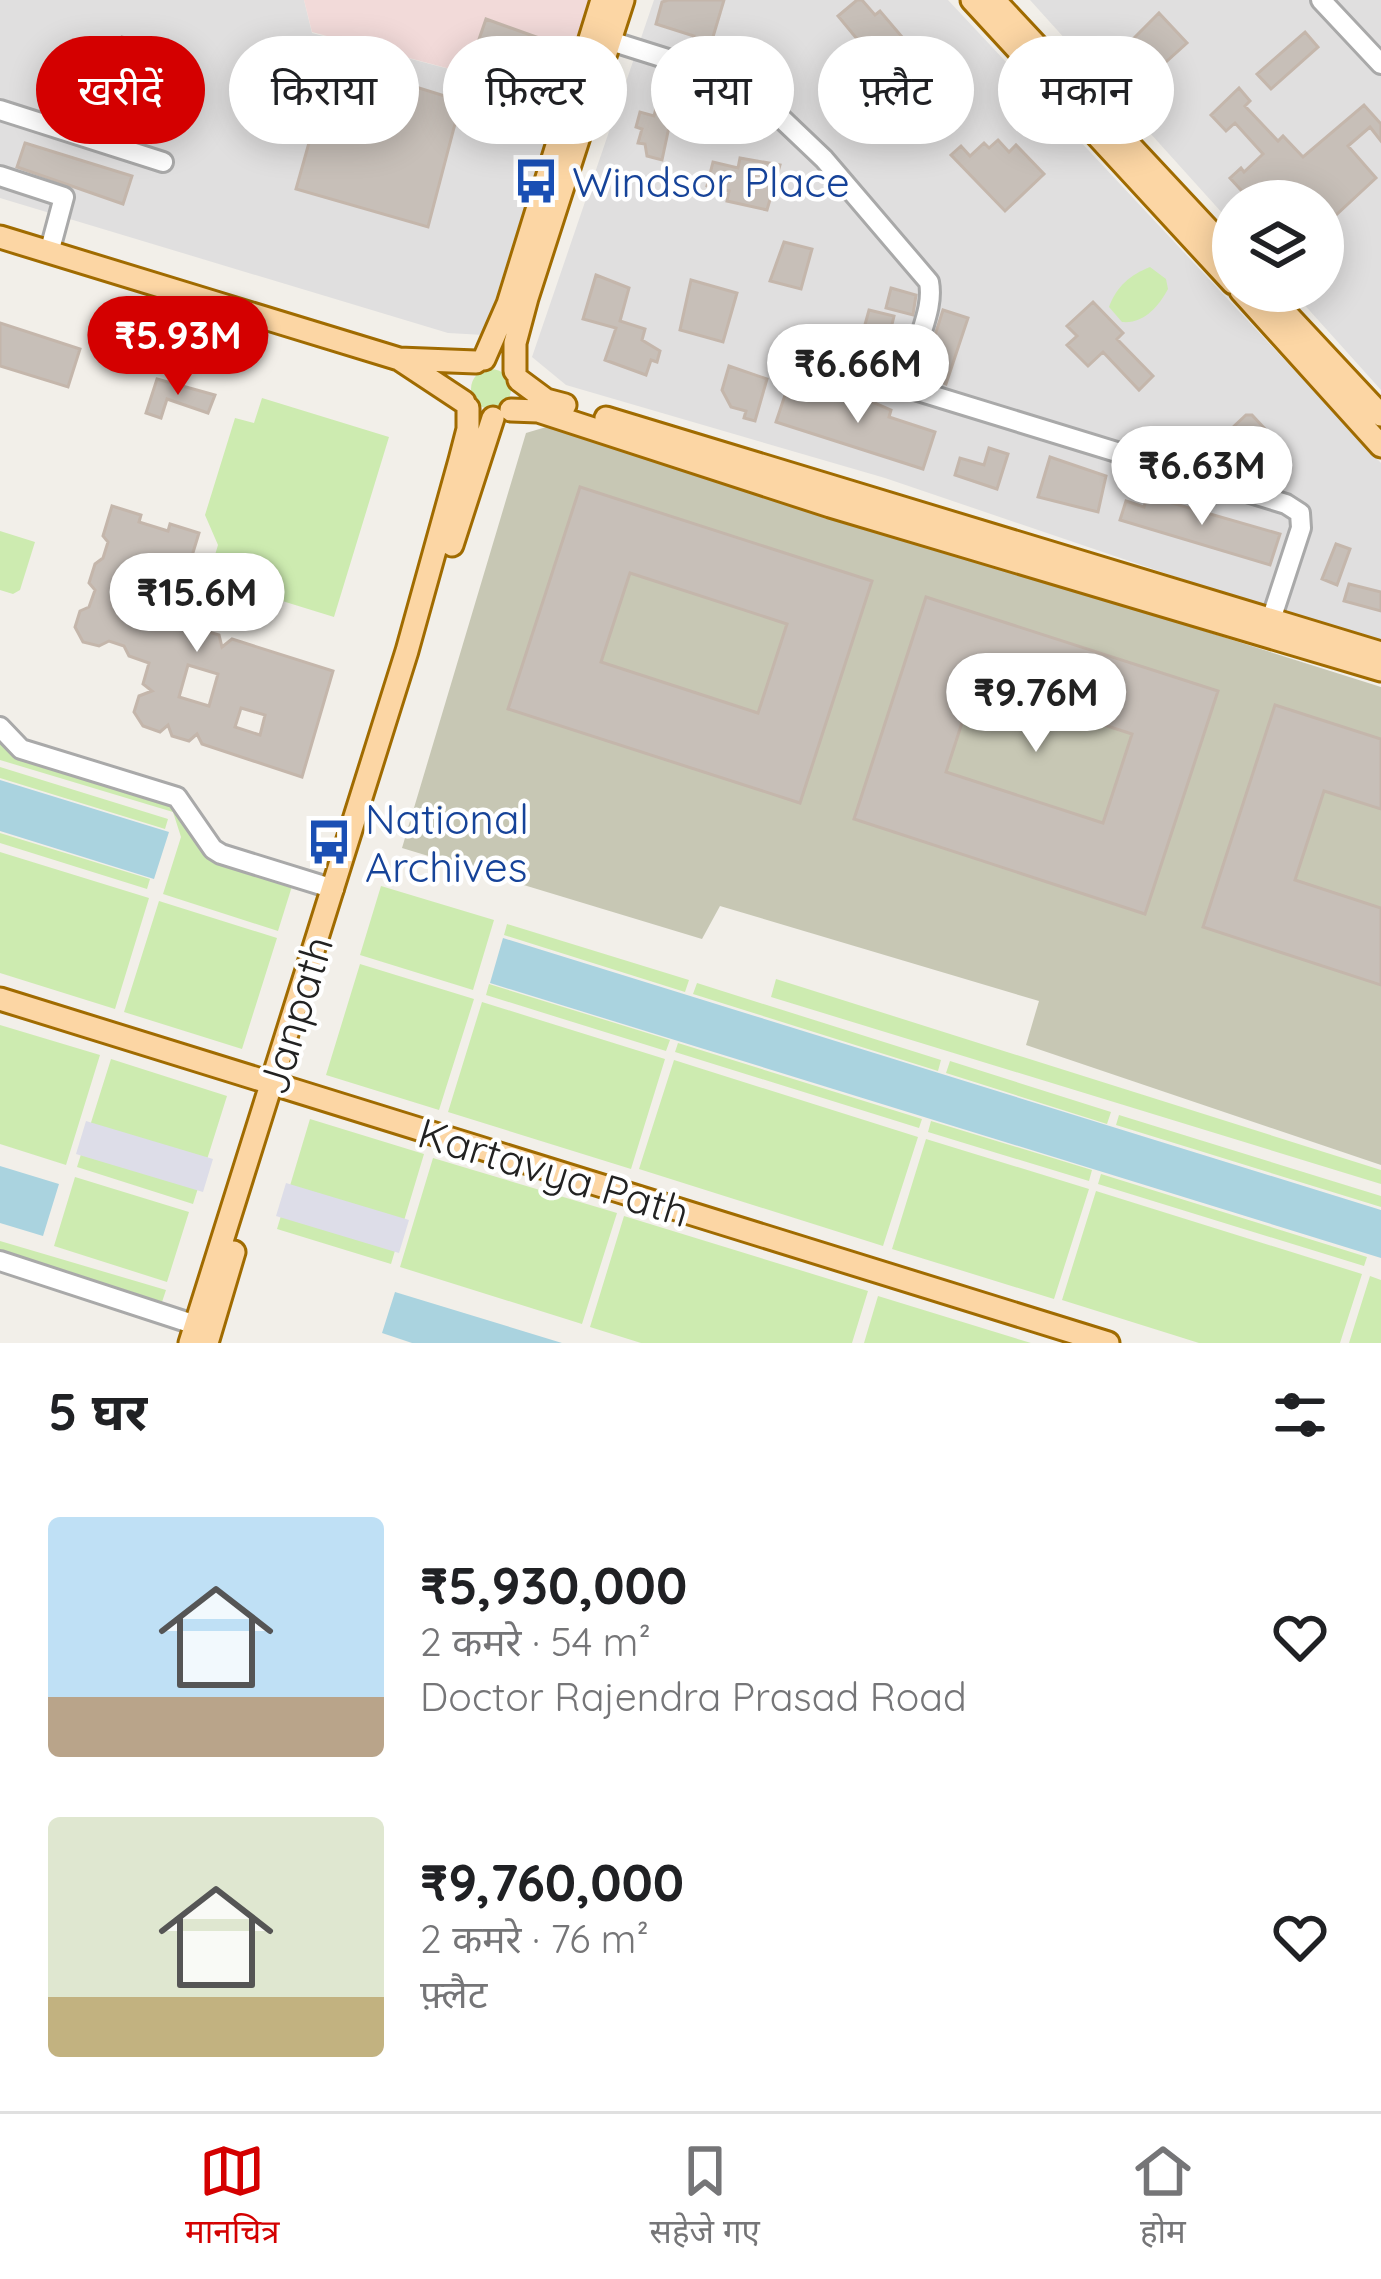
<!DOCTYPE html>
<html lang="hi">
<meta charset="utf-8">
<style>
body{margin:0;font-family:Quicksand,"Noto Sans Devanagari",sans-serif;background:#f2f2f2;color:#202124;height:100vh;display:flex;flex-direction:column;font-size:45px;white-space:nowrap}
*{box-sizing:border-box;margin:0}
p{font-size:39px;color:#757577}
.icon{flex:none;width:66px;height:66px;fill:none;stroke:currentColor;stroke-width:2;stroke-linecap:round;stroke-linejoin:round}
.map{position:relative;height:1343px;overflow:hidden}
.details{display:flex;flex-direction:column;background:#fff;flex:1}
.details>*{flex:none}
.top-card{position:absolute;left:36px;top:36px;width:1311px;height:108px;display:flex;gap:24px}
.controls{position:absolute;left:1212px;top:180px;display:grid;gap:24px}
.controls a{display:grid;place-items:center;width:132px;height:132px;border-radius:50%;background:#fff;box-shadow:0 6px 30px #0003;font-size:60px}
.price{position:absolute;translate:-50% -102px;padding:0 27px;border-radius:42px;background:#fff;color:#222;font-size:39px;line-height:78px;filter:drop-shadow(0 3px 6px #0008)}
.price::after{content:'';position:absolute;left:50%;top:72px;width:36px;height:27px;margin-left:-18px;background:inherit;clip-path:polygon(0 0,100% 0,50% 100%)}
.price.current{background:#d40000;color:#fff}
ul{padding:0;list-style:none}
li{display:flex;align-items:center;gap:36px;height:300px;padding:0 48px}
li span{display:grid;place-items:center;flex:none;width:336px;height:240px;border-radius:12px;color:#555}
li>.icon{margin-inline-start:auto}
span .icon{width:144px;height:144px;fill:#fffc;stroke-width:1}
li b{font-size:51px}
h2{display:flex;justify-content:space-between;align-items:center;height:144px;padding:0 48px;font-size:51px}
.chip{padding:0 42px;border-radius:54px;background:#fff;box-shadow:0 6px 30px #0003;font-size:42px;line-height:108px}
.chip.current{background:#d40000;color:#fff}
.tabs{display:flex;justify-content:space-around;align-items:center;height:168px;border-top:3px solid #e0e0e0;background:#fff;font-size:33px;color:#757577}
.tabs a{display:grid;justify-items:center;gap:6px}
.tabs .current{color:#d40000}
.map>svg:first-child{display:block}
.residential{fill:#e0dfdf}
.commercial{fill:#f2dad9}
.construction{fill:#c7c7b4}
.grass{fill:#cdebb0}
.plaza{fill:#dddde8}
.water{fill:#aad3df}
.building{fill:#c7bfb8;stroke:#c4b6ab;stroke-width:3;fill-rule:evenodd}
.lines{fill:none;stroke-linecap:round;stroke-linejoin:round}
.minor-casing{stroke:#a9a9a9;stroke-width:24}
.major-casing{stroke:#a06b00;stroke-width:27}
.minor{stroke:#fff;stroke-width:18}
.major{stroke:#fcd6a4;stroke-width:21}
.labels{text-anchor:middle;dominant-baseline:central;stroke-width:9;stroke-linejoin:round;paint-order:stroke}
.transit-label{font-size:42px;fill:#164399;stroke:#fff;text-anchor:start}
.street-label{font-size:42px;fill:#222;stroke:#fff}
</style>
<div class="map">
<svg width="1381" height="1343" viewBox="0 0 1381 1343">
<rect width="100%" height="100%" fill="#f2efe9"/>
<path class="residential" d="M0,0H304L312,33L559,98L484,335L448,333L0,198Z
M654,0H948L1381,463V641L1288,615L885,478L566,385L532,357Z
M1030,0H1381V390L1292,291H1323V201H1233V225Z"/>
<path class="commercial" d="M304,0H590L559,98L312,32Z"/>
<path class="construction" d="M553,425L1381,687V1165L1026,1045L1039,1001L720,906L702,939L402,848L526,433Z"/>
<path class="grass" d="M1150,267L1166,279L1168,289C1159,306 1144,324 1122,322L1109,307C1117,286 1130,275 1150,267Z
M471 389a20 20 0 1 1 40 0a20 20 0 1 1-40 0Z
M262,398L389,437L334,617L208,578L218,545L205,515L235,418L254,423Z
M0,531L35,542L20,590L13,594L0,590Z
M0,742L6,748L175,802L207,853L293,883L278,931L163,894L181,837L173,812L0,760Z
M0,767L168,819L165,829L0,778Z
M0,833L150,879L147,889L0,843Z
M0,852L149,898L115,1009L0,973Z
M381,886L494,920L473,990L360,955Z
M159,901L277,938L242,1049L124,1012Z
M507,924L689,980L685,992L504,935Z
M360,964L474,999L439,1110L326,1075Z
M776,979L1381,1170V1184L771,997Z
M697,983L941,1060L938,1071L693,994Z
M489,984L670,1040L666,1051L486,995Z
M482,1002L665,1059L631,1169L448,1112Z
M0,1025L100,1055L66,1165L0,1144Z
M678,1043L922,1119L919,1128L675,1052Z
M111,1059L227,1096L193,1204L77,1167Z
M674,1060L918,1137L883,1246L639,1169Z
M950,1061L1111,1112L1107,1124L946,1073Z
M1119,1115L1381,1196V1207L1116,1125Z
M310,1119L424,1154L391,1264L277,1229Z
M931,1121L1092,1170L1089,1181L928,1132Z
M926,1139L1089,1189L1054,1299L892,1249Z
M433,1158L617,1213L582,1324L400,1267Z
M1101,1174L1367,1257L1364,1266L1098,1184Z
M75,1177L189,1212L167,1282L54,1246Z
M1096,1191L1362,1274L1340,1343H1199L1062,1300Z
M624,1216L868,1291L852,1343H641L590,1327Z
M0,1241L166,1290L162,1302L0,1254Z
M1370,1276L1381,1280V1343H1349Z
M878,1296L1031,1343H864Z"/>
<path class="plaza" d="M86,1121L213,1159L203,1192L76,1154Z
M286,1183L409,1220L399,1253L276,1216Z"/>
<path class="water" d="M0,780L169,832L154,879L0,831Z
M503,938L1381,1210V1258L490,983Z
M0,1166L59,1184L43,1236L0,1223Z
M395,1292L562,1343H412L382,1333Z"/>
<path class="building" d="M668,0H724L710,47L693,42L694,36L656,24L662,2Z
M857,0H862L875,15L880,11L909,45L890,62L903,77L895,85L838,16Z
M1159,13L1187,43L1158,69L1133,39Z
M486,19L539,38L531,63L477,45Z
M1305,32L1318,47L1271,89L1257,74Z
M122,37L143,44L132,76L144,80L125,136L93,126Z
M332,61L461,101L428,227L296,189Z
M664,78L721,95L715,119L673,108L662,160L647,156L645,144L638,143L642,129L636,127L640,112L654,116Z
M1239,88L1250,101L1245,106L1278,141L1283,136L1303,157L1364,105L1381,124V141L1370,127L1348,146L1376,178L1323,227V201H1251L1230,178L1241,168L1244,172L1263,154L1235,123L1226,131L1211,115Z
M998,140L1009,152L1016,145L1044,174L1005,211L951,155L961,146L970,156L984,143L989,148Z
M25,143L132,176L123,204L17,167Z
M740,158L780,165L767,210L727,201L729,191L707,186L713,162L738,168Z
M784,242L812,249L801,289L770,281Z
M596,275L629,288L620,321L645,329L642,340L660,351L657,362L651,360L646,375L605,360L616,328L583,319Z
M691,280L737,293L723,342L680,330Z
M891,288L916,295L913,315L886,308Z
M1093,302L1123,333L1117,339L1153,376L1139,390L1103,352L1088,366L1067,345L1077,336L1067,326Z
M869,310L894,316L884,357L858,350Z
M943,310L968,318L946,384L928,376L929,354Z
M0,323L80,349L68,387L0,366Z
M729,366L767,379L755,421L744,418L746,411L731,407L722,390Z
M157,379L215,395L208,413L167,399L161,418L146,413Z
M847,391L891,410L889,417L935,432L923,469L776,422L786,392L812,400L815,393L844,401Z
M1246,415H1252L1280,445L1254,469L1236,449L1229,456L1217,442Z
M989,448L1008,454L997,489L955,475L960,458L984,465Z
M1050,457L1106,476L1098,512L1038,497Z
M580,487L872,581L800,803L508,709ZM630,573L787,624L758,713L601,662Z
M1149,490L1174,498L1172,503L1280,534L1270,565L1120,520L1126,501L1144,507Z
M112,506L141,515L139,522L168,531L170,524L199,533L172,621L219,635L222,647L232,639L333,671L302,777L202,744L197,734L189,741L172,736L168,725L160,732L143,726L134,712L139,696L152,691L143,684L149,663L129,656L124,646L109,641L99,646L83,642L75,627L80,611L89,607L95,590L89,583L95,564L103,558L108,542L103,536ZM188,665L218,674L209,706L179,697ZM241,708L265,715L260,735L235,727Z
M1336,544L1350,549L1337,585L1322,579Z
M1349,584L1381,592V611L1344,601Z
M926,597L1218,691L1145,914L854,819ZM975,683L1132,734L1103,823L946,772Z
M1275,705L1381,739V809L1324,791L1295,880L1381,908V985L1203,927Z"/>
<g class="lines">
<g class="minor-casing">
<path id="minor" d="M1321,0L1381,64
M601,38L690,66L738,88L782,119L824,159L929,282C936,319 902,356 918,391L1286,504L1300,513L1301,528L1267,632
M0,110L163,162
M0,176L64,197L49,253
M0,727L21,749L177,797L213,849L221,854L334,889
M0,1261L196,1325"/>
</g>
<g class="major-casing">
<path id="major" d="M972,0L1233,283
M994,0L1233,256
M0,237L399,359L476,362
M1241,291L1381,446
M1265,291L1381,415
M399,359L464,402
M484,359L508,304L602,0
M515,371V343L527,298L623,0
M519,380L546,400L565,405
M511,410L538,411L830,506L1381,670
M606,418L1381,653
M452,545L493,418
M0,999L1108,1343
M190,1343L407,651L460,460L468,429V408
M207,1343L234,1252"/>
</g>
<use href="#minor" class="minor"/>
<use href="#major" class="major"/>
</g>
<defs>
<g id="bus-bare" transform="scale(3.6)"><path d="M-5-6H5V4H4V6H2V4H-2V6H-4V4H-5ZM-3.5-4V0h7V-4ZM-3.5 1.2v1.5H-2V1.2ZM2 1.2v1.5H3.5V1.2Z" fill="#1a4fb4" stroke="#fff" stroke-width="2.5" paint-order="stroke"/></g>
</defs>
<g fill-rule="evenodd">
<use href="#bus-bare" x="536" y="181"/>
<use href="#bus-bare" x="329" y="842"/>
</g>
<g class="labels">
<g class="transit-label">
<text x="572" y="181">Windsor Place</text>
<text x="365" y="818">National<tspan x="365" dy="48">Archives</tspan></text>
</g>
<g class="street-label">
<text transform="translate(295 1015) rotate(-73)">Janpath</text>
<text transform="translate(554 1172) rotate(17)">Kartavya Path</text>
</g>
</g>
</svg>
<div class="controls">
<a><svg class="icon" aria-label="layers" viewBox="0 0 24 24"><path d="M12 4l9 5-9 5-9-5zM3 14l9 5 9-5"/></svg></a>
</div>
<b class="price current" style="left:178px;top:398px">₹5.93M</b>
<b class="price" style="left:858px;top:426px">₹6.66M</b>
<b class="price" style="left:1202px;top:528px">₹6.63M</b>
<b class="price" style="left:197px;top:655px">₹15.6M</b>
<b class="price" style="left:1036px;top:755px">₹9.76M</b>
<div class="top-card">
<a class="chip current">खरीदें</a>
<a class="chip">किराया</a>
<a class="chip">फ़िल्टर</a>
<a class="chip">नया</a>
<a class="chip">फ़्लैट</a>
<a class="chip">मकान</a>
</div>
</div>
<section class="details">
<h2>5 घर<svg class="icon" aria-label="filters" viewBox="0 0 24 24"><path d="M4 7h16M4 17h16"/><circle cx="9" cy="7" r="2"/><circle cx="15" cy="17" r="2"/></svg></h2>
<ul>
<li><span style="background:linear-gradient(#bfe0f5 75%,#b9a48a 0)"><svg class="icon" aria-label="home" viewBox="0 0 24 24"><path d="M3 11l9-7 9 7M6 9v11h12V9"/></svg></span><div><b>₹5,930,000</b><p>2 कमरे · 54 m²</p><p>Doctor Rajendra Prasad Road</p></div><svg class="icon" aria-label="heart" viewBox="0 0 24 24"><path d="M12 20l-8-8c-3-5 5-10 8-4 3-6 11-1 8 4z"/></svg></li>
<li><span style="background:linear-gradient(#dfe7d0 75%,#c2b280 0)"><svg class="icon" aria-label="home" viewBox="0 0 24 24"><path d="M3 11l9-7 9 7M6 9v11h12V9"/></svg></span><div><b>₹9,760,000</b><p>2 कमरे · 76 m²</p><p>फ़्लैट</p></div><svg class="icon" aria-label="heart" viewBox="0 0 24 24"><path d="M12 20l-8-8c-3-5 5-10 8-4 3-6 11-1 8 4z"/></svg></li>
</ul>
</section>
<nav class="tabs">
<a class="current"><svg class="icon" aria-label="map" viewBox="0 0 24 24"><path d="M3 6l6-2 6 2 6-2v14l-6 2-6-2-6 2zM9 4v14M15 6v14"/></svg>मानचित्र</a>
<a><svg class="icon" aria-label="saved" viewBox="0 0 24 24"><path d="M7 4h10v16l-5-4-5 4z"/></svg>सहेजे गए</a>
<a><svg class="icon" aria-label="home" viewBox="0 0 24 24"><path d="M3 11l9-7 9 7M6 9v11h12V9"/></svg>होम</a>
</nav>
